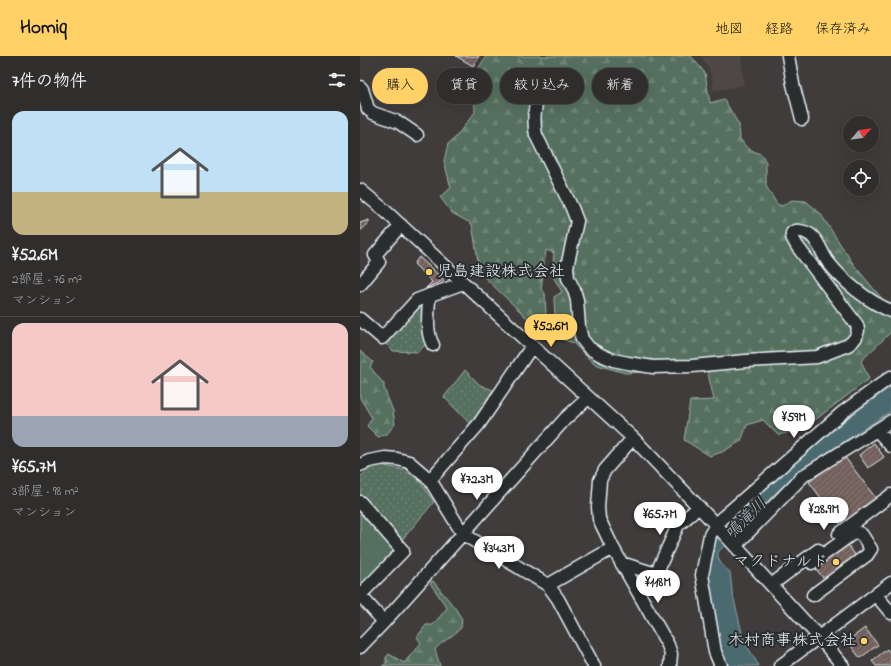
<!DOCTYPE html>
<html lang="ja">
<meta charset="utf-8">
<style>
body{margin:0;font-family:"Indie Flower","Klee One",sans-serif;background:#383535;color:#f1f3f6;height:100vh;display:flex;flex-direction:column;font-size:15px;white-space:nowrap}
*{box-sizing:border-box;margin:0}
p{font-size:13px;color:#a8a8aa}
.icon{flex:none;width:22px;height:22px;fill:none;stroke:currentColor;stroke-width:2;stroke-linecap:round;stroke-linejoin:round}
.map{position:relative;flex:1;overflow:hidden}
.panel{display:flex;flex-direction:column;background:#302d2d;width:360px}
.panel>*{flex:none}
.guide{position:absolute;left:12px;top:12px;width:380px;height:36px;display:flex;gap:8px}
.needle{width:26px;rotate:62deg}
.controls{position:absolute;left:483px;top:60px;display:grid;gap:8px}
.controls a{display:grid;place-items:center;width:36px;height:36px;border-radius:50%;background:#302d2d;box-shadow:0 4px 16px #0002,0 0 0 1px #4b4949;font-size:20px}
.price{position:absolute;translate:-50% -34px;padding:0 9px;border-radius:14px;background:#fff;color:#222;font-size:13px;line-height:26px;filter:drop-shadow(0 1px 2px #0008)}
.price::after{content:'';position:absolute;left:50%;top:24px;width:12px;height:9px;margin-left:-6px;background:inherit;clip-path:polygon(0 0,100% 0,50% 100%)}
.price.on{background:#ffd166;color:#111}
ul{padding:0;list-style:none}
li{display:grid;align-content:center;gap:8px;height:212px;padding:0 12px}
li+li{border-top:1px solid #4b4949}
li span{display:grid;place-items:center;height:124px;border-radius:12px;color:#555}
li>.icon{margin-inline-start:auto}
span .icon{width:72px;height:72px;fill:#fffc;stroke-width:1}
li b{font-size:17px}
h2{display:flex;justify-content:space-between;align-items:center;height:48px;padding:0 12px;font-size:17px}
.tag{padding:0 14px;border-radius:18px;background:#302d2d;box-shadow:0 4px 16px #0002,0 0 0 1px #4b4949;font-size:14px;line-height:36px}
.tag.on{background:#ffd166;color:#111}
header{display:flex;align-items:center;gap:24px;box-sizing:border-box;height:56px;padding:0 20px;background:#ffd166;color:#111}
header strong{font-size:19px}
nav{display:flex;gap:22px;margin-inline-start:auto;font-size:14px}
main{display:flex;flex:1;min-height:0}
.map>svg:first-child{display:block}
.built{fill:#4f4746}
.grass{fill:url(#grass-dots);stroke:#9fb0ab}
.forest{fill:url(#forest-firs);stroke:#9fb0ab}
.park{fill:#56705e;stroke:#9fb0ab}
.water{fill:#4c6a70;stroke:#8aa0a6}
.building{fill:url(#building-hatch);stroke:#e8f1f8}
.lines{fill:none;stroke-linecap:round;stroke-linejoin:round}
.minor-casing{stroke:#e8f1f8;stroke-width:15}
.minor{stroke:#2a2d2e;stroke-width:12}
.poi-dot{fill:#ffd166;stroke:#2a2d2e;stroke-width:1.5}
.labels{text-anchor:middle;dominant-baseline:central;stroke-width:4;stroke-linejoin:round;paint-order:stroke}
.poi-label{font-size:16px;fill:#e8f1f8;stroke:#2a2d2e;text-anchor:end}
.water-label{font-size:17px;font-style:italic;fill:#aabbc2;stroke:#2a2d2e}
</style>
<header>
<strong>Homiq</strong>
<nav><a>地図</a><a>経路</a><a>保存済み</a></nav>
</header>
<main>
<section class="panel">
<h2>7件の物件<svg class="icon" aria-label="filters" viewBox="0 0 24 24"><path d="M4 7h16M4 17h16"/><circle cx="9" cy="7" r="2"/><circle cx="15" cy="17" r="2"/></svg></h2>
<ul>
<li><span style="background:linear-gradient(#bfe0f5 65%,#c2b280 0)"><svg class="icon" aria-label="home" viewBox="0 0 24 24"><path d="M3 11l9-7 9 7M6 9v11h12V9"/></svg></span><div><b>¥52.6M</b><p>2部屋 · 76 m²</p><p>マンション</p></div></li>
<li><span style="background:linear-gradient(#f6c9c9 75%,#9aa5b1 0)"><svg class="icon" aria-label="home" viewBox="0 0 24 24"><path d="M3 11l9-7 9 7M6 9v11h12V9"/></svg></span><div><b>¥65.7M</b><p>3部屋 · 98 m²</p><p>マンション</p></div></li>
</ul>
</section>
<div class="map">
<svg width="531" height="610" viewBox="0 0 531 610">
<defs>
<pattern id="grass-dots" width="8" height="8" patternUnits="userSpaceOnUse"><rect width="8" height="8" fill="#56705e"/><path d="M2 2h.1M6 6h.1" fill="none" stroke="#6e8576" stroke-width="1.8" stroke-linecap="round"/></pattern>
<pattern id="forest-firs" width="22" height="20" patternUnits="userSpaceOnUse"><rect width="22" height="20" fill="#56705e"/><path d="M5 1l3.5 6h-7zM16 11l3.5 6h-7z" fill="#6e8576"/></pattern>
<pattern id="building-hatch" width="6" height="6" patternUnits="userSpaceOnUse"><rect width="6" height="6" fill="#73605c"/><path d="M-1 1l2-2M0 6l6-6M5 7l2-2" fill="none" stroke="#877774"/></pattern>
</defs>
<rect width="100%" height="100%" fill="#403c3c"/>
<filter id="ink" filterUnits="userSpaceOnUse"><feTurbulence type="fractalNoise" baseFrequency=".025" numOctaves="2"/><feDisplacementMap in="SourceGraphic" scale="8" xChannelSelector="R" yChannelSelector="G"/><feConvolveMatrix kernelMatrix="1 2 1 2 8 2 1 2 1" color-interpolation-filters="sRGB"/></filter>
<g filter="url(#ink)">
<path class="built" d="M341,0H381L384,29L352,35L353,23L349,14Z"/>
<path class="grass" d="M66,243L61,274L67,287L58,296L33,295L23,285Z
M105,314L120,329L133,334L111,369L84,341Z
M15,408L40,413L57,421L74,446L41,485L0,440V421Z"/>
<path class="forest" d="M126,0H331L345,17L350,47L364,43L379,69L380,83L387,92L402,99L406,106V130L417,148L422,150L432,144L446,145L460,157L494,209L528,250L531,249V276L501,305L509,323L443,373L418,379L403,364L387,369L381,385L362,396L350,400L324,384L330,345L354,344L347,313L265,317L234,308L213,287L196,281L194,241L202,236L192,219L194,197L186,194L181,233L185,237L187,281L120,217L112,168L92,157L80,141L91,132L84,105L88,88L95,82L115,56L114,20Z
M0,295L13,306L10,311L24,328V332L33,355L35,368L27,378L18,381L7,370L12,362L0,342Z
M73,525L95,552L102,563L101,572C93,580 83,585 75,593L80,610H22L26,608V601L29,598L44,607L61,587L57,581L66,569H73L87,552L70,527Z"/>
<path class="park" d="M0,453L35,495L0,530Z"/>
<path class="water" d="M531,330V355L440,414L405,447L404,451L358,496C357,506 363,510 370,516L372,535L384,585L399,610H366L359,593L346,521L352,481L476,371Z"/>
<path class="building" d="M96,0H119L113,10Z
M9,164V167L0,175V167Z
M59,201L84,224L66,232L72,226L54,208Z
M514,387L524,401L508,412L499,399Z
M484,400L518,445L483,471L449,426Z
M486,486L498,503L466,526L453,509Z
M505,572L518,589L500,602L491,590L494,580Z
M527,593L531,598V610H516L512,605Z"/>
<g class="lines">
<g class="minor-casing">
<path id="minor" d="M428,0L433,28L442,63
M196,20C192,23 187,26 184,30C174,42 173,64 176,79L212,152L217,165L207,211L208,222L214,234L217,244L219,271L222,283L229,292L241,299L253,304L268,307L293,311L332,310L386,305L457,301L488,289L492,286L496,281L498,274L497,269L437,190L432,181V177C436,173 444,175 449,178C458,183 462,198 468,206C484,226 507,245 531,255
M0,31L2,33L8,53L13,57L38,66L57,79
M0,134L22,152L172,290L273,382L356,469L459,581L483,610
M0,229L19,206L15,199L41,169
M69,239C69,256 65,275 73,289
M0,263L22,282L57,244L103,227
M517,374L531,390
M273,382L245,414L240,424L238,451L239,463L253,492L308,589L311,598L310,610
M0,409L9,405L25,402L37,403L49,406L70,424L103,478L188,529L198,543L234,610
M70,424L119,368L172,290
M0,446L43,495L0,539
M479,478L531,439
M375,490L443,420L531,365
M261,507L296,518L318,469L339,451
M452,507L492,478L499,477L502,479L511,493L507,499L453,539
M188,529L253,492
M411,529L458,494
M0,539L24,566
M516,539L531,557
M0,591L24,566L205,363L228,342
M361,610L355,596L342,519L350,479L356,469L361,463L483,356L531,321
M420,610L531,527"/>
</g>
<use href="#minor" class="minor"/>
</g>
</g>
<g class="poi-dot">
<circle cx="69" cy="216" r="4"/>
<circle cx="476" cy="506" r="4"/>
<circle cx="504" cy="585" r="4"/>
</g>
<g class="labels">
<g class="poi-label">
<text x="77" y="216" text-anchor="start">児島建設株式会社</text>
<text x="468" y="506">マクドナルド</text>
<text x="496" y="585">木村商事株式会社</text>
</g>
<g class="water-label">
<text transform="translate(386 463) rotate(-45)">鳴滝川</text>
</g>
</g>
</svg>
<div class="controls">
<a><svg class="needle" viewBox="-14 -14 28 28"><path d="M0-13l5 13h-10z" fill="#e53935"/><path d="M0 13l5-13h-10z" fill="#a8a8aa"/></svg></a>
<a><svg class="icon" aria-label="locate" viewBox="0 0 24 24"><circle cx="12" cy="12" r="6"/><path d="M12 2v4M12 18v4M2 12h4M18 12h4"/></svg></a>
</div>
<b class="price on" style="left:191px;top:292px">¥52.6M</b>
<b class="price" style="left:434px;top:383px">¥59M</b>
<b class="price" style="left:117px;top:445px">¥72.3M</b>
<b class="price" style="left:464px;top:475px">¥28.9M</b>
<b class="price" style="left:300px;top:480px">¥65.7M</b>
<b class="price" style="left:139px;top:514px">¥34.3M</b>
<b class="price" style="left:298px;top:548px">¥118M</b>
<div class="guide">
<a class="tag on">購入</a>
<a class="tag">賃貸</a>
<a class="tag">絞り込み</a>
<a class="tag">新着</a>
</div>
</div>
</main>
